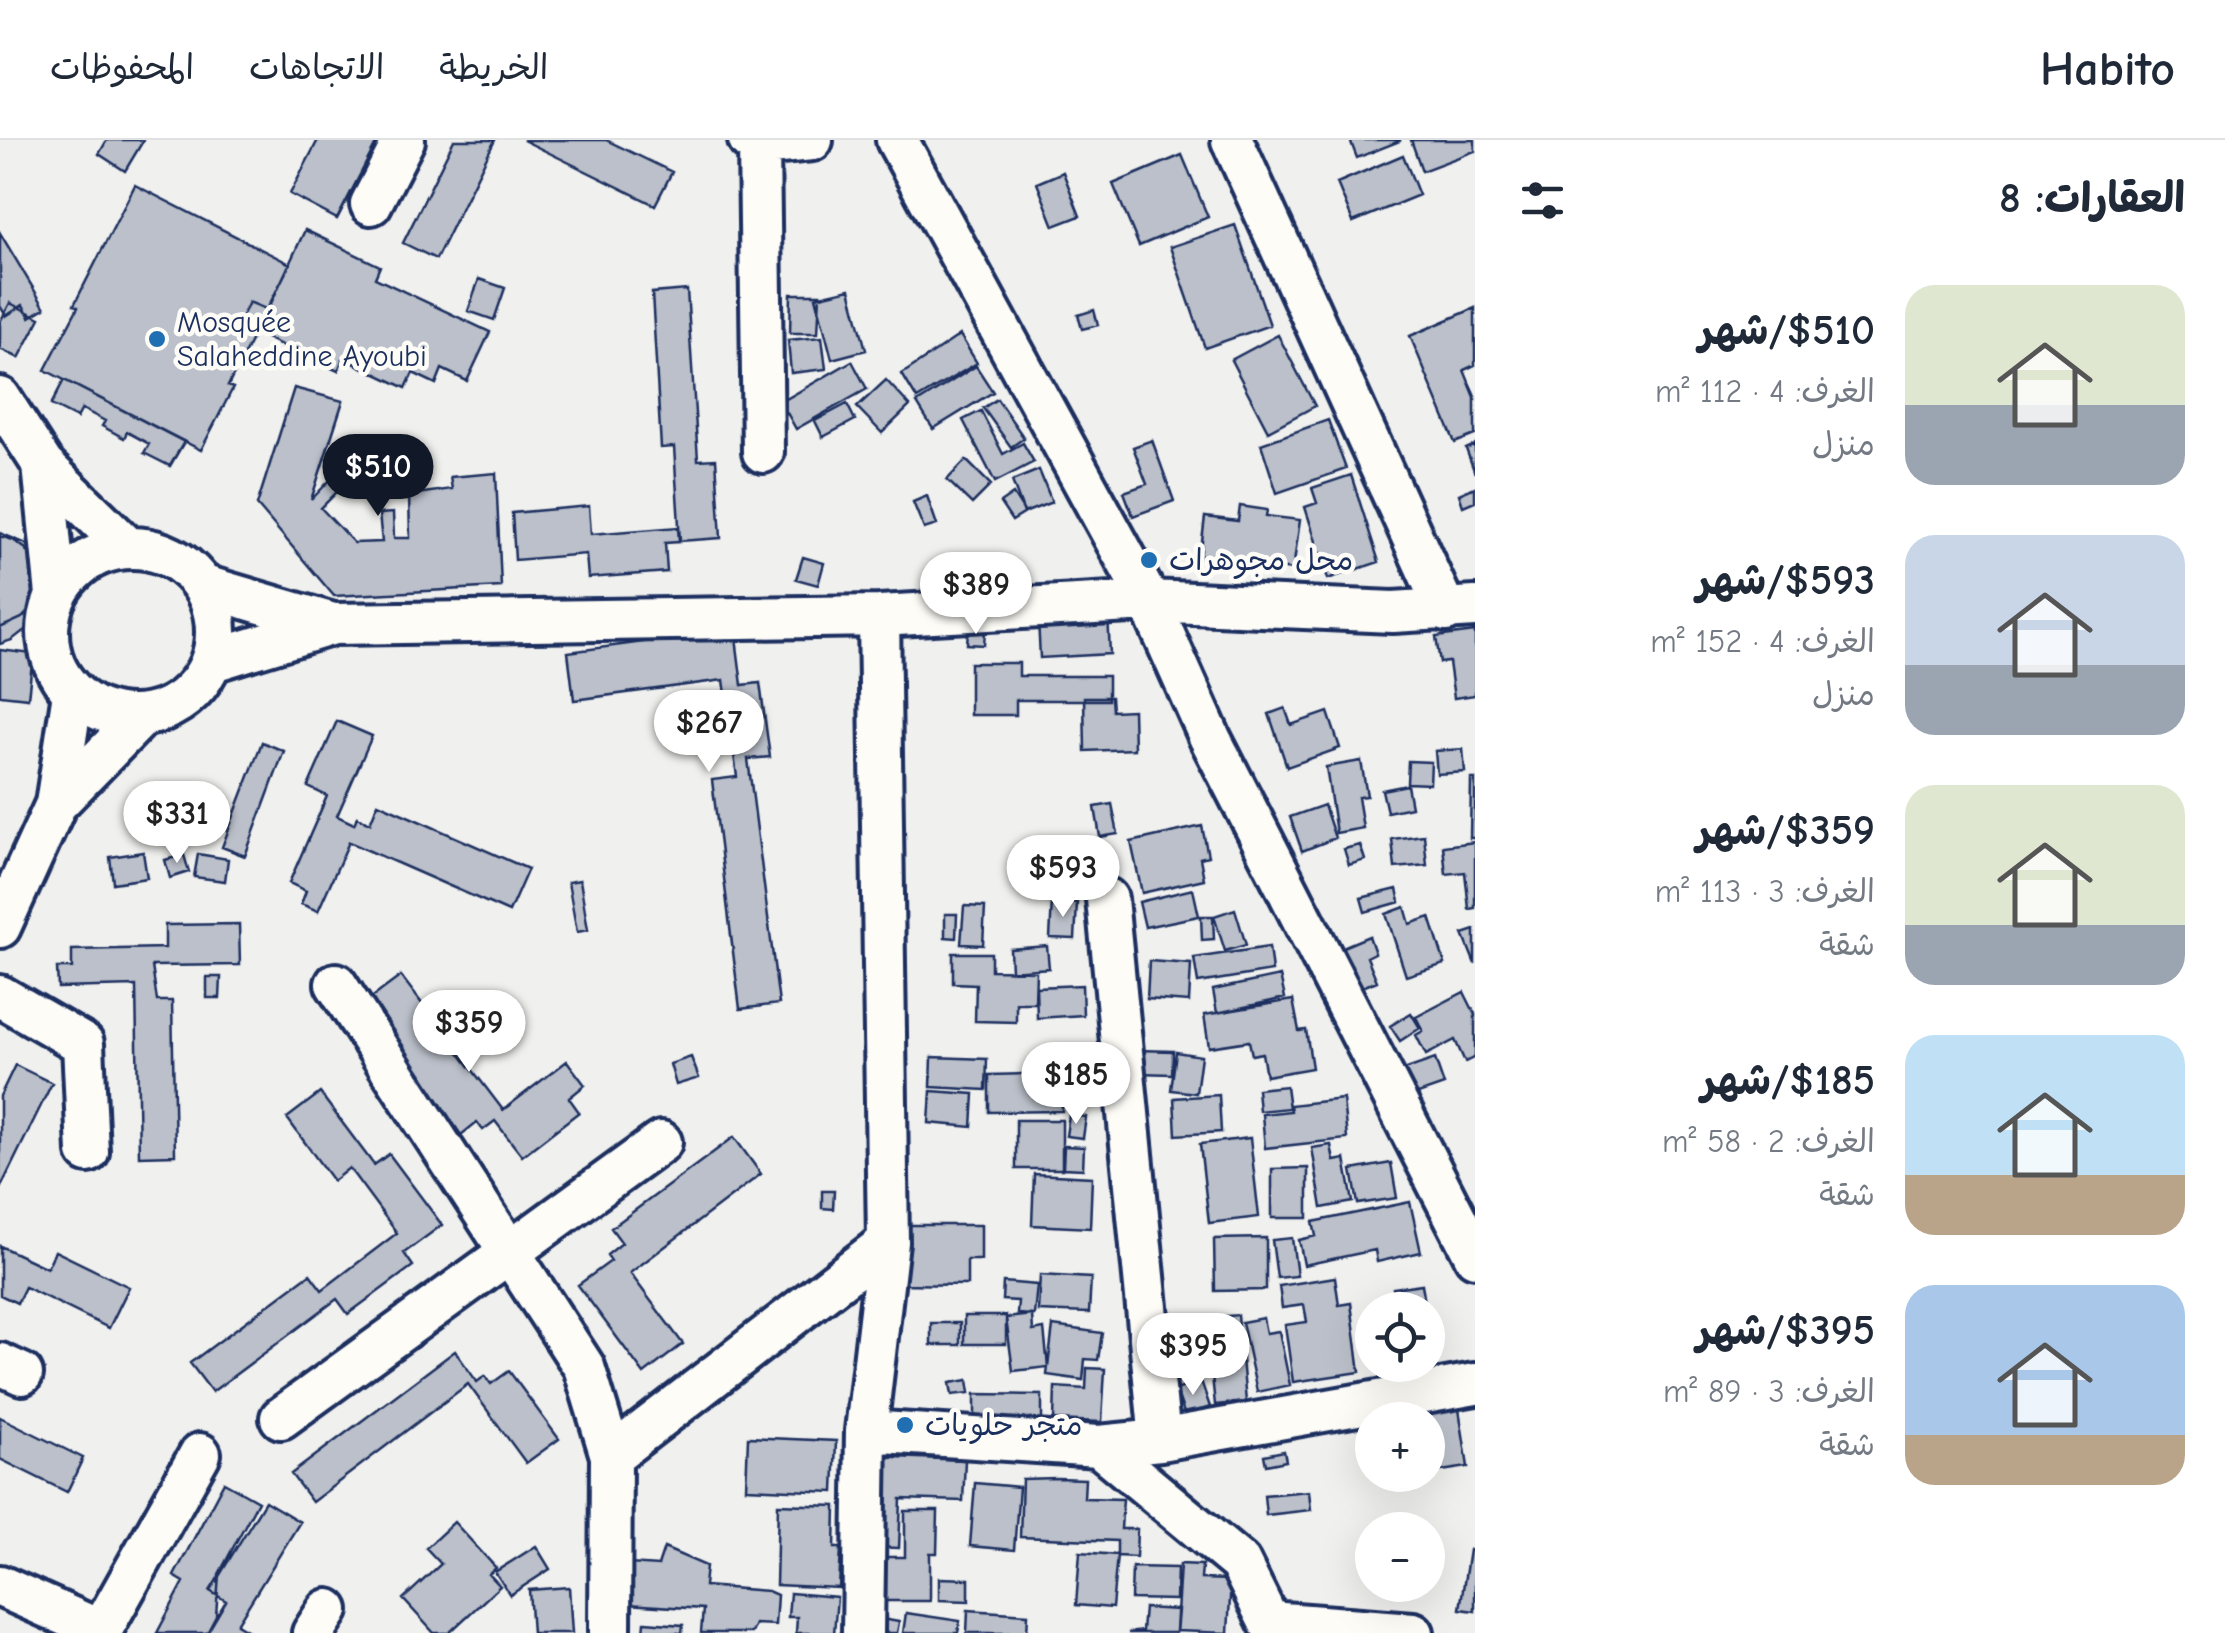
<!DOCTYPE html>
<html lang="ar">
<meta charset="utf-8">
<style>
body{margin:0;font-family:"Comic Neue","Playpen Sans Arabic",sans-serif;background:#f2f2f3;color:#1f2937;direction:rtl;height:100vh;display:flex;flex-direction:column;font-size:38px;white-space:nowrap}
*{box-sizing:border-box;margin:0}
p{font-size:32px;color:#747a83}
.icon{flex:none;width:55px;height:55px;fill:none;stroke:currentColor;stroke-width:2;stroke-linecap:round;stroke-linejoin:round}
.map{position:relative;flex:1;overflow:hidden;direction:ltr}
.sheet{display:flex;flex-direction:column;background:#fff;width:750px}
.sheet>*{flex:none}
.buttons{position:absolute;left:1355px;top:1152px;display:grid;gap:20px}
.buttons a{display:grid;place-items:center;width:90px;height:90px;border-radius:50%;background:#fff;box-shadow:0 10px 40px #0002;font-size:50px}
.price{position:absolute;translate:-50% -85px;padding:0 22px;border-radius:35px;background:#fff;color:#222;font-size:32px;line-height:65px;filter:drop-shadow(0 2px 5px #0008)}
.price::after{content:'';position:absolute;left:50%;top:60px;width:30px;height:22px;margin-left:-15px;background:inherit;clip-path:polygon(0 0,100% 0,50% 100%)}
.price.current{background:#111827;color:#fff}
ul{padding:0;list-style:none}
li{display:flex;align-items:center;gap:30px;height:250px;padding:0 40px}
li span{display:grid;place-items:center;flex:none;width:280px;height:200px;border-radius:30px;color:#555}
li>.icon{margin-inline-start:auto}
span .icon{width:120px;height:120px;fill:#fffc;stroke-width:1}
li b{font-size:42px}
h2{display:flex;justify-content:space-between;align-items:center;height:120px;padding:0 40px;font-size:42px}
header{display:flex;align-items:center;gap:60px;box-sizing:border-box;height:140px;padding:0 50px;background:#fff;border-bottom:2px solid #e0e1e3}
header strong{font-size:48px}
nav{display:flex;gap:55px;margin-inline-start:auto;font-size:35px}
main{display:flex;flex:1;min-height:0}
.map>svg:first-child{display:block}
.building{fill:#bbc0ca;stroke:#1b2f5e;stroke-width:2.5}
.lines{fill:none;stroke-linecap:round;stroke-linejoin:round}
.minor-casing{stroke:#1b2f5e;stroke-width:48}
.minor{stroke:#fdfcf7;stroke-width:40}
.poi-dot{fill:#1f6fb2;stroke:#fdfcf7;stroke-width:4}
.labels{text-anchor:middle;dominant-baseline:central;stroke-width:9;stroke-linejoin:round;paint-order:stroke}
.poi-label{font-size:30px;fill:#1b2f5e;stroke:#fdfcf7;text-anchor:start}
</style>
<header>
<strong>Habito</strong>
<nav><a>الخريطة</a><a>الاتجاهات</a><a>المحفوظات</a></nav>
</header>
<main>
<section class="sheet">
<h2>العقارات: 8<svg class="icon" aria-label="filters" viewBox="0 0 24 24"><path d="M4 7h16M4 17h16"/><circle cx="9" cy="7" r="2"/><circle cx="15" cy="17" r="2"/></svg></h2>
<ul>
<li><span style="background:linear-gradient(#dfe7d0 60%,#9aa5b1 0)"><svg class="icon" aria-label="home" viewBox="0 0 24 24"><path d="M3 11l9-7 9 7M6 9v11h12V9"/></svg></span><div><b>$510/شهر</b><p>الغرف: 4 · 112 m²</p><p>منزل</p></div></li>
<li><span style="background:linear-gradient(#c9d6e8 65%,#9aa5b1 0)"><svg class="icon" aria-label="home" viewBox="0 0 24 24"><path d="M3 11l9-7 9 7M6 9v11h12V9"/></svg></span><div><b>$593/شهر</b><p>الغرف: 4 · 152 m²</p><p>منزل</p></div></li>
<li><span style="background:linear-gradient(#dfe7d0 70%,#9aa5b1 0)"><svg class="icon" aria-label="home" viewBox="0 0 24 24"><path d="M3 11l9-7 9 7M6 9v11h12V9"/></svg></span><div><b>$359/شهر</b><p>الغرف: 3 · 113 m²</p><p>شقة</p></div></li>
<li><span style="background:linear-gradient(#bfe0f5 70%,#b9a48a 0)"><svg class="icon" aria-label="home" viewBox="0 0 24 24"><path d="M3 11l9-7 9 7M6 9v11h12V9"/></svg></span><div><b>$185/شهر</b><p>الغرف: 2 · 58 m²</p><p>شقة</p></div></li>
<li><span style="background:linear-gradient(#a9c7e8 75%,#b9a48a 0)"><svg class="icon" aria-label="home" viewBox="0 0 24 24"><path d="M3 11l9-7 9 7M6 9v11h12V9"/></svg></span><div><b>$395/شهر</b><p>الغرف: 3 · 89 m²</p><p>شقة</p></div></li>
</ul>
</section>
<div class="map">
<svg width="1475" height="1493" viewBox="0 0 1475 1493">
<rect width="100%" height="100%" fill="#f0f0ee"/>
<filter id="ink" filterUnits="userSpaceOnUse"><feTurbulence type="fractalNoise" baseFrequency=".01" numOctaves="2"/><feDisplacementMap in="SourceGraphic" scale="20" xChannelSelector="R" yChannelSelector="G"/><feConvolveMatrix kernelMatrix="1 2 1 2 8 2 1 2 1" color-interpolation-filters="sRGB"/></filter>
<g filter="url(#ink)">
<path class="building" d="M107,0H142L143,1L125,31L99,14Z
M318,0H378L337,79L290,54Z
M454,0H495L436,119L403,103Z
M523,0H606L672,32L655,65Z
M1350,0H1400V1L1357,18Z
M1411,0H1475V11L1422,31Z
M1182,15L1208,77L1139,106L1113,44Z
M1403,15L1419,55L1353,82L1337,43Z
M1063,32L1080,76L1054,86L1037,43Z
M135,45L290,124L228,246L233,248L201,310L45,230L78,167L74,165Z
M1235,85L1270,185L1205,208L1170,107Z
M305,90L380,126L375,138L490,192L467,241L442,229L436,244L413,233L406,248L343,218L338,231L238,185L249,162L268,170Z
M0,93L45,168L30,177L23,165L6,176L0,166Z
M479,139L505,148L494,180L468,171Z
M850,149L866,210L832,219L816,157Z
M687,150L698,320L716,319L721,398L680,401L674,307L661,308L652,153Z
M791,154H820L818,193H790Z
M10,163L40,178L19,218L0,209V182Z
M1475,168V225L1464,230L1475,257V295L1455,303L1410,196Z
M1094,170L1098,185L1082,189L1078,175Z
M960,195L977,223L917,259L902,234Z
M1278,195L1315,266L1268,291L1231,220Z
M822,197L826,229L791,233L788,200Z
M852,221L867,249L796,289L781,262Z
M976,226L993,252L933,289L917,263Z
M64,240L184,302L170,326L144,313L149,304L127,292L124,298L102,286L105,281L82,269L77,278L51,265Z
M886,240L910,266L882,293L857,267Z
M294,248L343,261L311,360L331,339L340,349L321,368L354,403L382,402L379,374L393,373L394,398H410L409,355L452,349L450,337L496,333L501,447L334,456L257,365Z
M997,259L1024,298L1011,307L983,268Z
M847,264L855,280L823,297L815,281Z
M981,271L1003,314L1023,303L1034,322L995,342L963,280Z
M1328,280L1346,329L1277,353L1261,304Z
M1152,300L1174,361L1133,376L1124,352L1147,344L1133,307Z
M1475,305V333L1466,309Z
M966,320L991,345L972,364L947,340Z
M1039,330L1052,362L1024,373L1012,341Z
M1351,335L1379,422L1328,439L1305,367L1317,363L1312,348Z
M1475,347V361L1463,366L1459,354Z
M1013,354L1025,373L1012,381L1000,363Z
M927,356L937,385L924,389L913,362Z
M589,366L591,394L678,387L679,402L665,403L667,432L588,438L586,414L515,420L512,373Z
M1240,366L1267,370L1266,376L1300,380L1293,430L1200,418L1205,377L1238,381Z
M0,393L36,408L46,448L41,468L30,486L12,500L0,504Z
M0,396L13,400L26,409L35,422L38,453L32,467L22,478L0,488Z
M803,417L824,423L818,445L796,439Z
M1108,474L1110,514L1040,518L1038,479Z
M735,490L742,545L760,543L770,617L748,619L779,864L740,869L712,640L737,637L724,540L574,560L568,512Z
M968,490L985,491L984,505L967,504Z
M1475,492V555L1454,558L1449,522L1440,523L1436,497Z
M0,510L33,514L28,558L0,555Z
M970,523H1019V536H1108V560H1016V575H970Z
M1084,557H1111L1112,571L1133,570L1134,609L1085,611Z
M1285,568L1291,585L1328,572L1340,608L1287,627L1269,574Z
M337,581L372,596L337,676L354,684L357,677L370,683L378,663L528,729L509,772L349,702L318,771L301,764L306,751L289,743L327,656L308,647Z
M262,602L284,611L245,716L222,707Z
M1463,609L1465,632L1437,634L1435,611Z
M1361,621L1367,656L1358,657L1363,688L1336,693L1326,627Z
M1408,621L1431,622L1430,644L1407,643Z
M1471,639H1475V698H1470Z
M1407,645L1411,667L1387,672L1382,650Z
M1112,664L1118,694L1100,697L1095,667Z
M1324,665L1335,698L1302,711L1290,677Z
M1202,686L1208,716L1200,718L1204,739L1142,753L1131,702Z
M1424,695L1427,725L1395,728L1392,699Z
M1475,702V768L1469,769L1465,732L1446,734L1443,706Z
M1360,705L1365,720L1349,725L1344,709Z
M143,712L147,738L113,743L110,717Z
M198,714L228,719L225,741L194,737Z
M1016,714L1083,721L1081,747L1013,740Z
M184,715L189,732L170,738L165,720Z
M580,740L588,790L577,792L568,742Z
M1193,749L1199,776L1145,787L1139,762Z
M1397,749L1400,762L1365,772L1361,758Z
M1052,761L1077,763L1075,799L1050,798Z
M964,766L985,767L983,805L961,804Z
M1405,767L1410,784L1430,777L1445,824L1406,836L1386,774Z
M1235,769L1246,805L1225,811L1214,776Z
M945,774H957L956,798L945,797Z
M1201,776H1213L1214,799L1202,800Z
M239,784L240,825L152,826L157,861H172L175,1015L139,1016L136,846L58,848L57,828H72V810L165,808V785Z
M1475,790V824L1463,794Z
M1369,796L1375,813L1367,817L1377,841L1343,855L1326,814Z
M1047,806L1049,828L1011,831L1010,809Z
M1269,807L1272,831L1198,843L1194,818Z
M953,813H991V830L1036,831L1035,863H1016V882L975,881L976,844L953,843Z
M1149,821L1191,824L1189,862L1147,859Z
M401,836L503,970L567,921L585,945L569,958L579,972L522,1016L495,981L483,990L477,982L461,995L362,865Z
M1280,836L1285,858L1217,873L1213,850Z
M207,837H221L220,858H207Z
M1082,845L1083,875L1037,878L1036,847Z
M1464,852L1475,874V917L1465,922L1455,900L1426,915L1416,895L1423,891L1416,877Z
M1293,860L1299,891L1306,890L1312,928L1266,936L1262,913L1252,915L1249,901L1209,907L1204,875Z
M1411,873L1420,888L1400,901L1390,886Z
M1138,910L1173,911L1172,934L1137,933Z
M1176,912L1201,916L1196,953L1171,950Z
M1034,916H1058L1057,930H1034Z
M691,917L699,938L676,945L670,924Z
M932,917L987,919L986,950L931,947Z
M1061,919H1084V938L1062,939V971L989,972V935L1061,933Z
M1435,919L1444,945L1404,959L1395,933Z
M15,925L52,943L0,1049V956Z
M1286,946L1289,968L1259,971L1257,949Z
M931,951L974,954L972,987L929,983Z
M320,953L374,1025L389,1014L442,1085L404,1113L413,1126L348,1174L337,1159L212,1252L190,1223L310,1134L322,1150L397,1093L349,1028L333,1041L287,978Z
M1219,955L1221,992L1176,995L1174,958Z
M1343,959L1347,999L1265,1008L1262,974L1291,971L1290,965Z
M1069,975L1086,977L1083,998L1066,996Z
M1016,980H1062V1029H1016Z
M734,997L761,1034L630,1133L683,1204L644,1234L578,1145L611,1121L607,1115L622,1103L611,1088Z
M1250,998L1259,1077L1209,1083L1200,1004Z
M1331,1005L1334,1021L1345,1019L1353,1062L1322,1068L1312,1008Z
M1064,1006L1084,1007L1083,1029L1063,1028Z
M1391,1023L1397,1058L1358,1064L1352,1030Z
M1308,1028V1078H1272V1029Z
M1034,1034L1092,1037L1090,1088L1032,1085Z
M822,1051H834L833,1069L822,1068Z
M1410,1062L1421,1112L1377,1122L1375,1110L1304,1125L1299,1100L1316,1096L1313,1082Z
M898,1085H981V1120H967V1145L897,1144Z
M1266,1098V1150L1215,1151L1214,1099Z
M1292,1098L1297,1136L1277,1138L1272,1100Z
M0,1106L47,1128L55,1111L129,1147L109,1188L25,1147L17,1163L0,1155Z
M1040,1135L1091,1138L1089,1173L1038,1171Z
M1335,1137L1339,1165L1351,1163L1360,1232L1293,1242L1285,1185L1307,1182L1304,1165L1282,1168L1279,1146Z
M1003,1142L1037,1145L1034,1175L1017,1174L1018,1161L1002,1160Z
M1422,1144L1426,1170H1384L1383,1163L1395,1161L1393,1148Z
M1032,1175L1033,1191L1044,1189L1048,1227L1013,1231L1006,1178Z
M1238,1175L1246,1262L1215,1265L1206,1178Z
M964,1176H1006V1204H964Z
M1263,1178L1266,1193L1279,1191L1290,1245L1257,1252L1242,1182Z
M1428,1180L1434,1223L1428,1224Z
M931,1183H960V1205H931Z
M1053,1186L1102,1193L1098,1220L1085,1219L1083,1240L1047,1235Z
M455,1211L477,1242L485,1236L491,1244L509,1231L559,1299L526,1323L468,1244L312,1362L291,1334Z
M1087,1228L1105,1229L1102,1282L1054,1280L1055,1247L1086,1249Z
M968,1240L970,1253L952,1255L950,1243Z
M1201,1241L1210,1267L1185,1276L1176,1250Z
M975,1254L1042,1255V1283L975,1282Z
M1457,1256L1468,1327L1428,1333V1280H1392L1390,1266Z
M0,1277L83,1318L67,1352L0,1319Z
M748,1297L836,1301L834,1352L746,1348Z
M1284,1311L1286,1321L1266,1325L1264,1315Z
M871,1316L965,1320L963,1361L901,1359L899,1408L867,1407Z
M1057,1338L1085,1339L1084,1358L1123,1359L1121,1389H1137L1136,1417L1117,1416V1401L1020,1397L1022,1339Z
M224,1342L258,1361L219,1434L216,1476L207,1493H157L184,1442L174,1436Z
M975,1343L1019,1347L1014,1410L970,1406Z
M1309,1351L1311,1370L1266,1375L1264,1355Z
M265,1361L300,1382L237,1484L252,1493H207L226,1461L210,1451Z
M778,1364L836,1366L835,1408H841L839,1448L776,1445Z
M905,1371H938L937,1413H930V1461H872V1417H905Z
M454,1382L496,1428L489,1434L500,1446L449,1493H434L403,1459L441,1424L426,1408Z
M536,1406L550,1429L510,1455L495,1432Z
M664,1408L706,1426L704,1446L768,1451L777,1455L775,1485L755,1484L751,1493H701L703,1469L612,1463L615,1423L658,1426Z
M1469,1410L1475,1411V1471L1460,1469Z
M1080,1412L1117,1415L1112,1468L1076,1465Z
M1180,1424L1202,1425L1201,1439L1231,1440L1228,1493L1176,1491Z
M1132,1427L1177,1428L1176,1460L1131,1459Z
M939,1438L969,1439V1461L939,1460Z
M569,1447L572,1493H532L529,1450Z
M790,1453L837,1457L834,1493H796L797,1477H788Z
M1144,1468L1178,1470L1176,1493H1128L1142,1491Z
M968,1470L1028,1474L1027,1493H967Z
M906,1473L960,1481L958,1493H903Z
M876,1478L899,1482L897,1493H873Z
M645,1482L683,1485L682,1493H644Z"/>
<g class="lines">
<g class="minor-casing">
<path id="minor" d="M749,0L759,5L763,312
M897,0L1149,461L1210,598L1475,1116
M1232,0L1446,471
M759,5L812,0
M371,64L404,0
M0,258L43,325L127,407
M43,325L56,455
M48 492a84 84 0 1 1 168 0a84 84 0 1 1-168 0Z
M204,446L333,484
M212,521L333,484L879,476L1149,461L1393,472L1475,467
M56,664L141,577
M1107,759L1160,1300
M0,787L56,664L73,553
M336,844L584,1227L611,1316L610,1493
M0,856L83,904L88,1012
M0,1224L22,1234
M281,1278L661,1002
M866,1291L1099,1306L1160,1300L1475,1244
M1099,1306L1240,1423L1269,1482L1283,1493
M611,1316L888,1102
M0,1446L101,1491L200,1314
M1269,1482L1413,1493
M313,1493L328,1470
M863,1493L866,1291L888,1102L879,476"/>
</g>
<use href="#minor" class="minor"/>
</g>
</g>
<g class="poi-dot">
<circle cx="157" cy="199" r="10"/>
<circle cx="1149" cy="420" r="10"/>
<circle cx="905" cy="1285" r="10"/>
</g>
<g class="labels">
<g class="poi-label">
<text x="177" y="182">Mosquée<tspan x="177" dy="34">Salaheddine Ayoubi</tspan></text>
<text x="1169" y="420">محل مجوهرات</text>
<text x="925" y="1285">متجر حلويات</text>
</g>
</g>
</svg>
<div class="buttons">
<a><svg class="icon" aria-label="locate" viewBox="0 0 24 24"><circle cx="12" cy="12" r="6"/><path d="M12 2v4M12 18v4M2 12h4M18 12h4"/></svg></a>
<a>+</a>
<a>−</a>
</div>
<b class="price current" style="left:378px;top:379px">$510</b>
<b class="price" style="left:976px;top:497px">$389</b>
<b class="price" style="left:709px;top:635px">$267</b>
<b class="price" style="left:177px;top:726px">$331</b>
<b class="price" style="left:1063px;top:780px">$593</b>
<b class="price" style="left:469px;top:935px">$359</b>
<b class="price" style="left:1076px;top:987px">$185</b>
<b class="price" style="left:1193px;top:1258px">$395</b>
</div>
</main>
